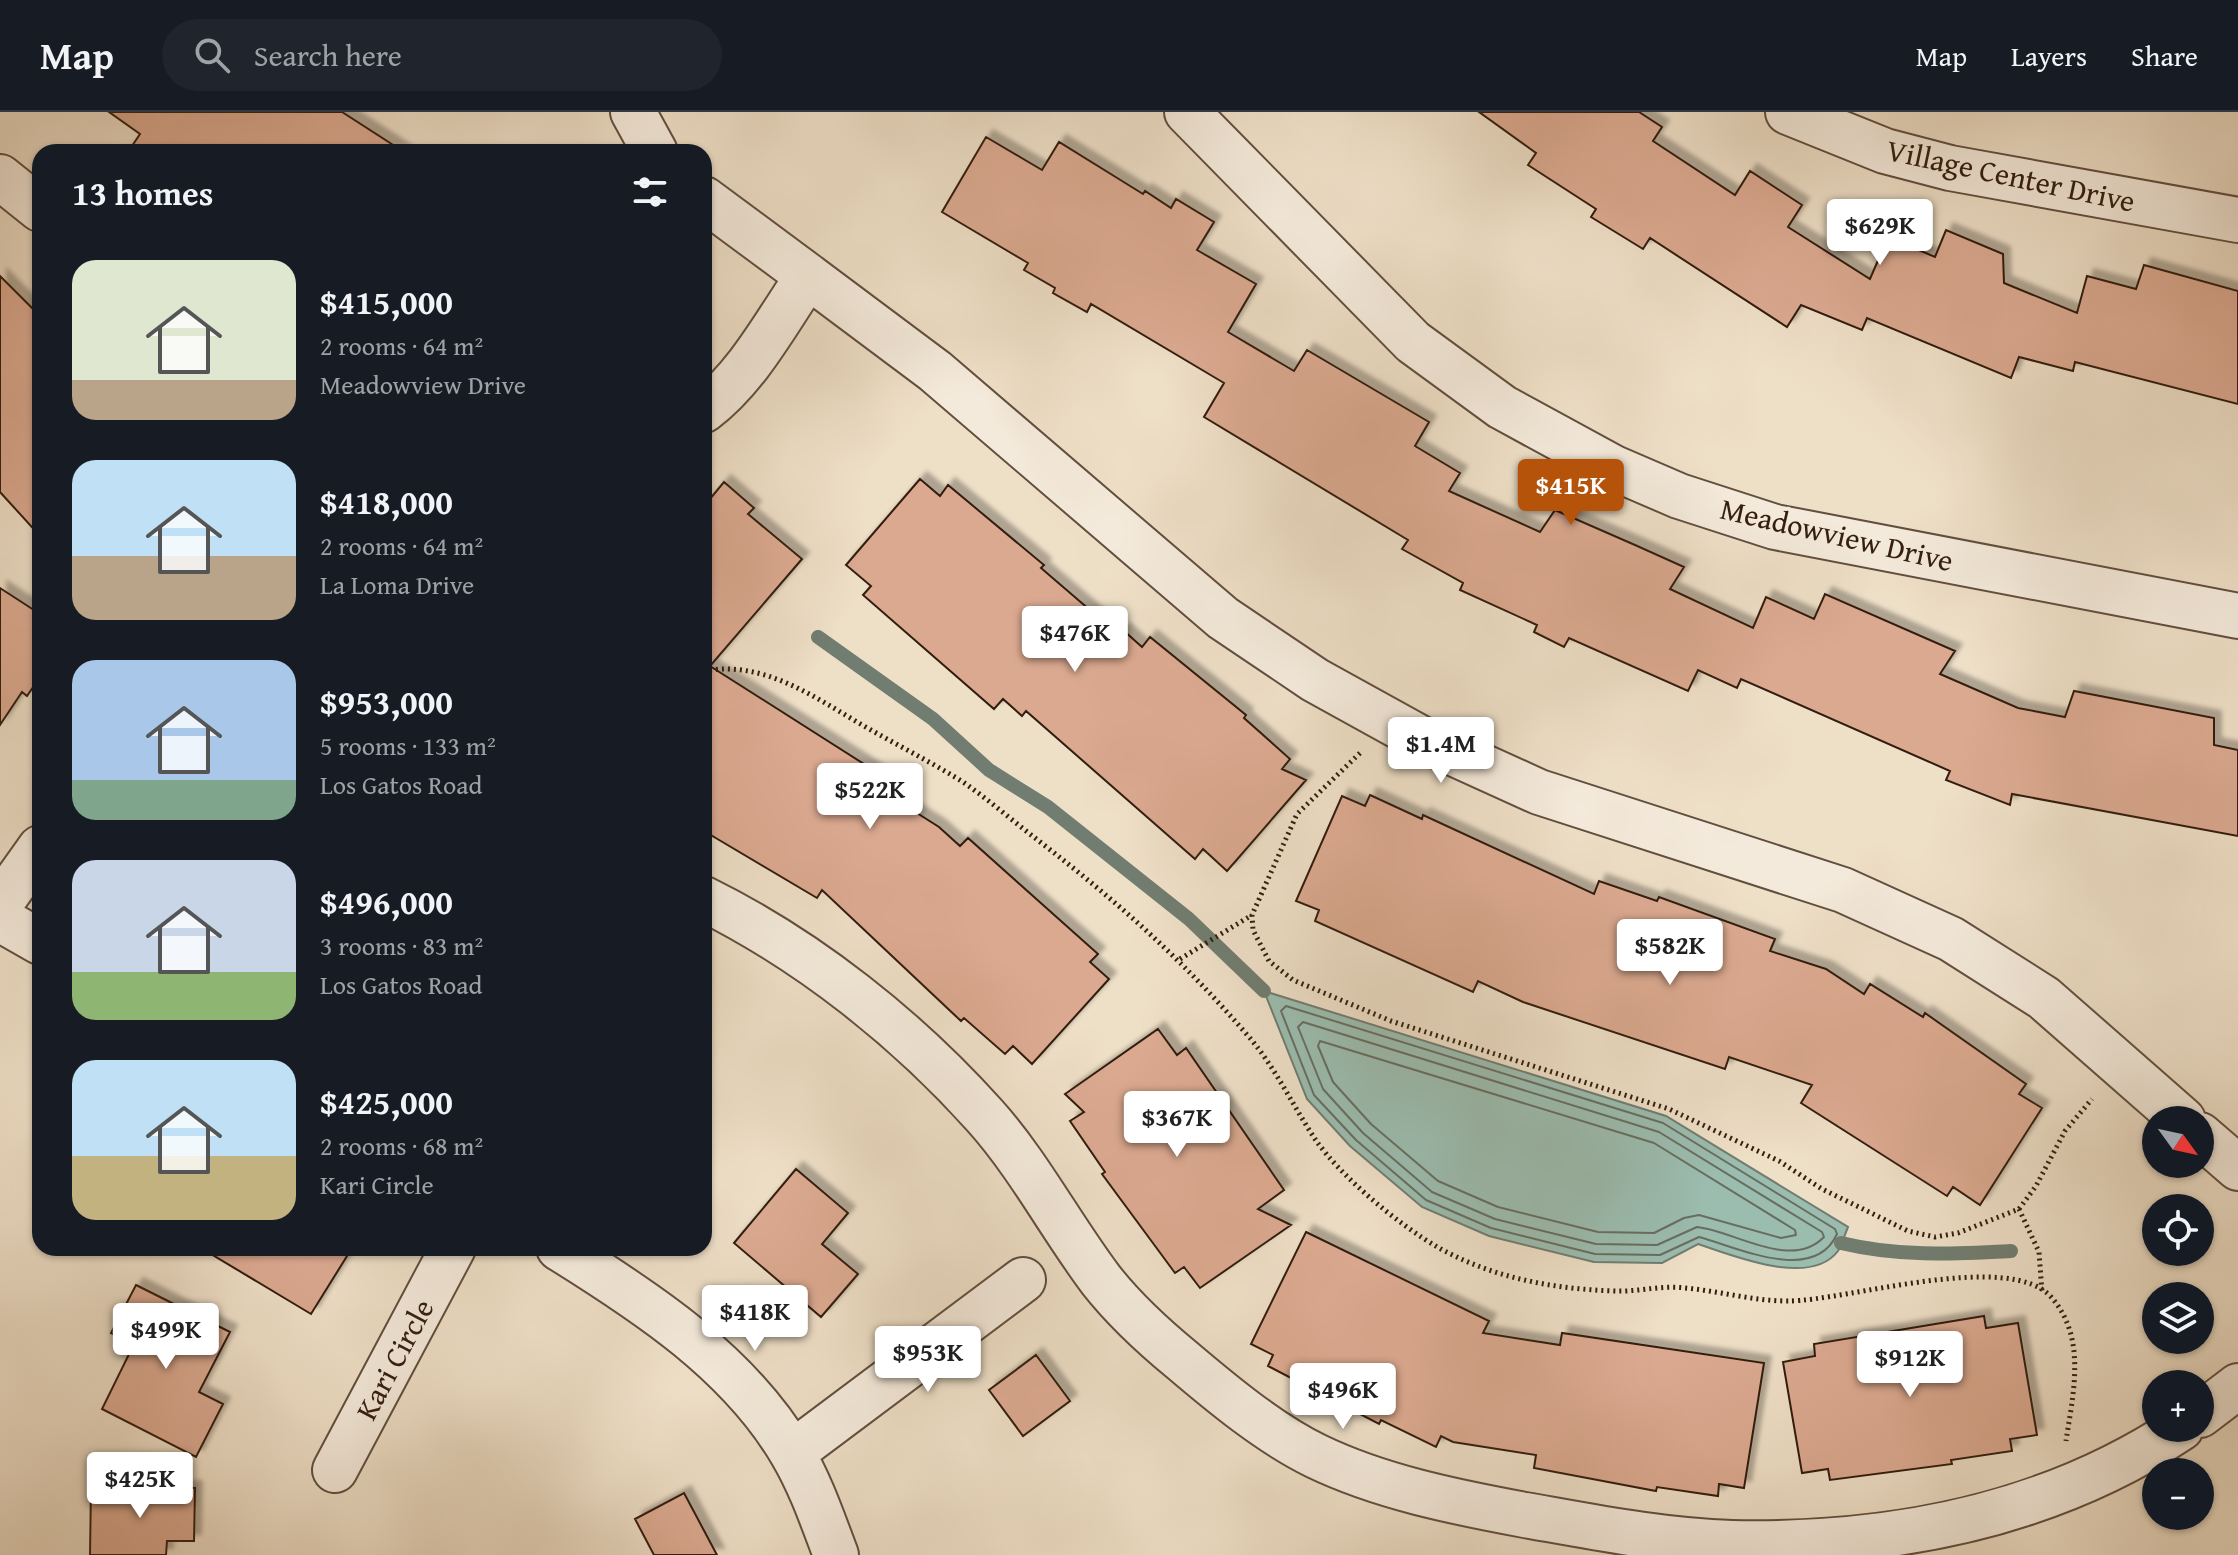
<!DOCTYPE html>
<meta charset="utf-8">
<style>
body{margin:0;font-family:"Gentium Book Plus",serif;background:#20242c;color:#f1f3f6;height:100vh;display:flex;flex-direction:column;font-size:30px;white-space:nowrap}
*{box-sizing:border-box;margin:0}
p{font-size:26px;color:#9ea1a6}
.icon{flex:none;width:44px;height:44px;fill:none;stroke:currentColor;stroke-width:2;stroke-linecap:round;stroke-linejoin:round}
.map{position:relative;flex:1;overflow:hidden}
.sheet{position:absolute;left:32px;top:32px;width:680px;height:1112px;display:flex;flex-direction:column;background:#171b24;border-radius:24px;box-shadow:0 2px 6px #0004}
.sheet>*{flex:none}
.needle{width:52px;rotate:123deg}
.fabs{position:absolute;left:2142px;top:994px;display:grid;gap:16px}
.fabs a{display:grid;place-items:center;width:72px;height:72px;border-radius:50%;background:#171b24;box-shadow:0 2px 6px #0004;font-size:40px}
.price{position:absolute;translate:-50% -68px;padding:0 18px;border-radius:8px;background:#fff;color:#222;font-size:26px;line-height:52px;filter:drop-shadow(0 2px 4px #0008)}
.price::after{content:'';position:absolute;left:50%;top:48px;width:24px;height:18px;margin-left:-12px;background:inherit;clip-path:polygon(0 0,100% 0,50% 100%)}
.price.on{background:#b45309;color:#fff}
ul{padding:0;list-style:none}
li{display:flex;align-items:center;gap:24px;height:200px;padding:0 40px}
li span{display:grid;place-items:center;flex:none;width:224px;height:160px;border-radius:24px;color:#555}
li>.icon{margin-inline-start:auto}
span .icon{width:96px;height:96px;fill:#fffc;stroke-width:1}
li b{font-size:34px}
h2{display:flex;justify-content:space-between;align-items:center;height:96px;padding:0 40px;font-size:34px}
header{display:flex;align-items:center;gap:48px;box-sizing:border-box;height:112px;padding:0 40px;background:#171b24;border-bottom:2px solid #363941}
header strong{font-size:38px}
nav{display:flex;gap:44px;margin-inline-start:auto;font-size:28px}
.search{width:560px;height:72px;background:#20242c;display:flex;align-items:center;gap:20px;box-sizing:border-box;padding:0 28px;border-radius:44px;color:#9ea1a6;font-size:30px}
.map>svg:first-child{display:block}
.water{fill:#9bbdb0;stroke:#717d70;stroke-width:2}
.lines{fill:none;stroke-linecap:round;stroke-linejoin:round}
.shore{stroke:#676e60;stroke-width:2}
.stream{stroke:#717d70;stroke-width:14}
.building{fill:#dba990;stroke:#331e10;stroke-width:2;filter:url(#shadow)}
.minor-casing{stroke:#624e3e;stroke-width:48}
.path{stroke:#331e10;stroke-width:5;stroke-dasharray:2 4;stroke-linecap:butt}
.minor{stroke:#f4eadb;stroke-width:44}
.labels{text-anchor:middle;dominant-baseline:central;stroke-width:8;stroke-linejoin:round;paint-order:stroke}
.street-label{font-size:30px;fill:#331e10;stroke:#f4eadb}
</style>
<header>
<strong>Map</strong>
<div class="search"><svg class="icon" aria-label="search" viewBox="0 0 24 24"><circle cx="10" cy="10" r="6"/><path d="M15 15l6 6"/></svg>Search here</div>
<nav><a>Map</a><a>Layers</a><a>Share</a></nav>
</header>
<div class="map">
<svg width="2238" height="1443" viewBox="0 0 2238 1443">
<defs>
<filter id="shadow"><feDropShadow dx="7" dy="-7" stdDeviation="2" flood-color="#0004"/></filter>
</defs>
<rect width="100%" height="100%" fill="#eedfc7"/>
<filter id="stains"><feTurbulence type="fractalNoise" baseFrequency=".0025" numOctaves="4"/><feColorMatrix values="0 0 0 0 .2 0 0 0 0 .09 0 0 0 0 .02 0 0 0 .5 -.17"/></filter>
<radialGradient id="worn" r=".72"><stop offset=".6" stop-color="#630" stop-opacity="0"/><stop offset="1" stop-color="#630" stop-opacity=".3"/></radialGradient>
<path class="water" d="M1264,879L1666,1004L1848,1115C1845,1122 1842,1132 1838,1139C1810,1176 1732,1143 1698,1132L1662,1151L1594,1150L1489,1124L1422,1095L1350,1034L1307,987Z"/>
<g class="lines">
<path class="shore" d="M1286,894L1663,1011L1835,1117L1837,1122C1814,1173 1737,1135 1699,1125L1660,1143L1595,1142L1491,1116L1426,1088L1356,1028L1314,983L1281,899Z
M1303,910L1659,1020L1822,1120L1824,1125C1791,1159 1735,1119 1697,1115L1657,1133L1596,1132L1495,1107L1432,1080L1363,1021L1323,977L1298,915Z
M1320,929L1654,1031L1795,1118L1796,1123L1781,1126L1699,1103L1684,1106L1654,1121L1598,1120L1498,1095L1438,1069L1371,1012L1333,970L1318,934Z"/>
<path class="stream" d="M818,525L933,607L989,658L1048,695L1189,807L1264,879
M1841,1131C1899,1145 1952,1142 2011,1139"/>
</g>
<path class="building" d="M109,0H342L404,40H128L140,22Z
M1479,0H1639L1662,15L1653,29L1735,83L1750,59L1802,93L1788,115L1870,167L1888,125L1935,145L1946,118L2003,142L2004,171L2077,201L2087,164L2136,177L2144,153L2238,179V292L2075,250L2073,259L2019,245L2011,266L1867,206L1862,218L1801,193L1787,215L1650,126L1643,137L1591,105L1596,97L1528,53L1536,41Z
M986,25L1042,58L1059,30L1143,82L1145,79L1171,96L1176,87L1214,110L1197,138L1256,172L1228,220L1294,259L1307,238L1429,310L1415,334L1460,361L1449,379L1540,420L1555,398L1635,433L1684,455L1670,477L1753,516L1766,485L1814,507L1825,482L1955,539L1940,562L2018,596L2065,605L2074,579L2214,606V633L2238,638V724L2012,682L2010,693L1946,668L1950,659L1741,567L1737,576L1698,558L1688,579L1569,526L1564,535L1534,520L1537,513L1460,478L1463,471L1402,437L1408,428L1204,305L1224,271L1091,192L1087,200L1053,181L1055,176L1024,158L1028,151L942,100Z
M0,164L40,204V424L0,380Z
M920,367L940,384L948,373L1044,453L1041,456L1119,523L1123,518L1142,535L1150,525L1246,603L1244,606L1290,647L1282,657L1306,668L1227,759L1203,737L1195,747L1026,599L1022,604L1003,587L994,597L863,483L871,474L846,453Z
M724,370L754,396L748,402L802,447L710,554L886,666L879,677L939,715L960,734L968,726L1098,842L1090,850L1109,867L1032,952L1013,934L1005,942L964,906L961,909L822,778L817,786L704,719V394Z
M0,476L40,502V565L27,584L22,580L0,613Z
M1370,683L1422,707L1423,703L1594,782L1599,769L1657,789L1659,785L1775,827L1770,839L1826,857L1864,882L1870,872L1923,905L1925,901L2026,972L2019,982L2042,996L1980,1093L1953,1075L1947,1084L1801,991L1812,973L1729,945L1725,957L1523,890L1478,869L1473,880L1315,809L1319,798L1296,789L1342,684L1365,694Z
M1158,917L1177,943L1186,936L1284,1078L1258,1097L1291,1113L1200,1176L1184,1155L1175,1161L1102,1062L1105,1060L1070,1009L1084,1000L1065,982Z
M796,1057L848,1101L822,1132L858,1162L821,1205L734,1131Z
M1306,1120L1489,1209L1483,1221L1560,1233L1562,1221L1764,1251L1744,1376L1719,1372L1718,1384L1657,1375L1656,1379L1534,1356L1536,1343L1453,1330L1441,1324L1436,1335L1381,1308L1379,1312L1268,1254L1273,1243L1251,1232Z
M201,1136H352L311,1202Z
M136,1173L230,1220L199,1280L223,1292L196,1345L102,1297L134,1232L111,1221Z
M1984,1204L1986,1216L2018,1211L2037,1323L2010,1327L2012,1339L1951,1348L1952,1352L1830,1368L1828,1357L1802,1361L1783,1250L1815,1244L1814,1232Z
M1036,1243L1070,1289L1023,1324L989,1278Z
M91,1375L195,1376L194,1429H167L166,1443H90Z
M684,1381L717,1443H654L635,1407Z"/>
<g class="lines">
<g class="minor-casing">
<path id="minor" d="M633,0L655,40
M1187,0L1413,230L1502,295L1614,356L1679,384L1775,415L2238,504
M1788,0L1885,39L1950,56L2238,108
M0,65L40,97
M704,87L808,164C777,209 748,265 704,298
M808,164L935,259L1223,506L1315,568L1420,626L1539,680L1843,778L1951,827L2044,886L2183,1008
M704,787C809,839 907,917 985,1004C1029,1053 1061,1115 1101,1168C1123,1196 1154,1225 1182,1248C1222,1282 1269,1321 1316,1344C1380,1375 1455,1390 1525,1403C1593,1415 1663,1429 1732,1431C1892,1434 2047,1405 2181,1316
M0,792L40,736
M0,807L40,830
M2200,1023L2238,1056
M559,1136C646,1190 739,1251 792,1341C811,1373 823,1409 836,1443
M2200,1303L2238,1274
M792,1341L1023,1168
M335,1358L453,1136"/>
</g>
<path class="path" d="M704,559C764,548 814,585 864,614C897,633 931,650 963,670C989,688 1014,710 1039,729C1120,792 1182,847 1249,925C1275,955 1293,994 1315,1027C1341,1065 1399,1113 1439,1136C1494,1166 1553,1177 1615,1179C1638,1180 1662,1173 1685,1176C1719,1179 1753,1189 1788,1189C1846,1189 2011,1137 2052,1186C2087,1227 2073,1282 2066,1329
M1360,641L1297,702L1252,803L1253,818L1269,849L1293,868L1391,909L1669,997L1779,1049L1822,1077L1908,1119L1935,1125L1958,1121L2019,1097L2036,1074L2065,1019L2092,987
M1180,847L1252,803
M2019,1097L2039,1140L2042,1180"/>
<use href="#minor" class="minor"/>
</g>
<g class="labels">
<g class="street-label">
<text transform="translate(2011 63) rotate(12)">Village Center Drive</text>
<text transform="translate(1837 422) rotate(13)">Meadowview Drive</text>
<text transform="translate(394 1247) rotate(-62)">Kari Circle</text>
</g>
</g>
<rect width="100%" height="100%" filter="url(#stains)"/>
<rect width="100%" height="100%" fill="url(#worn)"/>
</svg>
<div class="fabs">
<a><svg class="needle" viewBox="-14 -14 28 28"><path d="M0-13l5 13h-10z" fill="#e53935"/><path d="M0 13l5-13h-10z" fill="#9ea1a6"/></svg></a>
<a><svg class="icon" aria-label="locate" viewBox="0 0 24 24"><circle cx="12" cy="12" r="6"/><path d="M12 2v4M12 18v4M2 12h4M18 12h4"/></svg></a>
<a><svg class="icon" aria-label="layers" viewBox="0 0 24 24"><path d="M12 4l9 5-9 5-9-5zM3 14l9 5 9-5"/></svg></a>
<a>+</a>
<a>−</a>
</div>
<b class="price" style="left:1880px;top:155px">$629K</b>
<b class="price on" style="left:1571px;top:415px">$415K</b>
<b class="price" style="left:1075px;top:562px">$476K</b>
<b class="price" style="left:1441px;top:673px">$1.4M</b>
<b class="price" style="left:870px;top:719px">$522K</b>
<b class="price" style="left:1670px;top:875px">$582K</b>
<b class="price" style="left:1177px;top:1047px">$367K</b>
<b class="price" style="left:755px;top:1241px">$418K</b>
<b class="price" style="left:166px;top:1259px">$499K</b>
<b class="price" style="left:928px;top:1282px">$953K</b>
<b class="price" style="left:1910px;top:1287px">$912K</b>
<b class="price" style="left:1343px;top:1319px">$496K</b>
<b class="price" style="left:140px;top:1408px">$425K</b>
<section class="sheet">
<h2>13 homes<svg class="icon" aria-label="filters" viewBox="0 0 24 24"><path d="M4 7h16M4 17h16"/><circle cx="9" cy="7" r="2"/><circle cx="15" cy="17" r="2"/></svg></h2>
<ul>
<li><span style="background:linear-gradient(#dfe7d0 75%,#b9a48a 0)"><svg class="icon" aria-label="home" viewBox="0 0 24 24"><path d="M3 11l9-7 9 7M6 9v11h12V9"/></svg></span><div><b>$415,000</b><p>2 rooms · 64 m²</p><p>Meadowview Drive</p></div></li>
<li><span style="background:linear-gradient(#bfe0f5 60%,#b9a48a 0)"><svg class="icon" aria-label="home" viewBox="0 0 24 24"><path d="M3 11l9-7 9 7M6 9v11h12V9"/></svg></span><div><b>$418,000</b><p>2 rooms · 64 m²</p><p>La Loma Drive</p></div></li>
<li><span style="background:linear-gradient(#a9c7e8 75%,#7fa58c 0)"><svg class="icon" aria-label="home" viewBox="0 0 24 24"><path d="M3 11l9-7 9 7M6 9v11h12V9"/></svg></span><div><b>$953,000</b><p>5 rooms · 133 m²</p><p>Los Gatos Road</p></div></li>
<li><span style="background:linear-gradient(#c9d6e8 70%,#8fb573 0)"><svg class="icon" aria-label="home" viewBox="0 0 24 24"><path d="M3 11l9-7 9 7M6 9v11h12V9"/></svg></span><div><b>$496,000</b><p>3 rooms · 83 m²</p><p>Los Gatos Road</p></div></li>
<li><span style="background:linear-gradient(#bfe0f5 60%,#c2b280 0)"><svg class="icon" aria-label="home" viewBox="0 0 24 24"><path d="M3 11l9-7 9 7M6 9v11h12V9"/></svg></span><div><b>$425,000</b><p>2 rooms · 68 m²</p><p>Kari Circle</p></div></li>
</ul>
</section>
</div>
